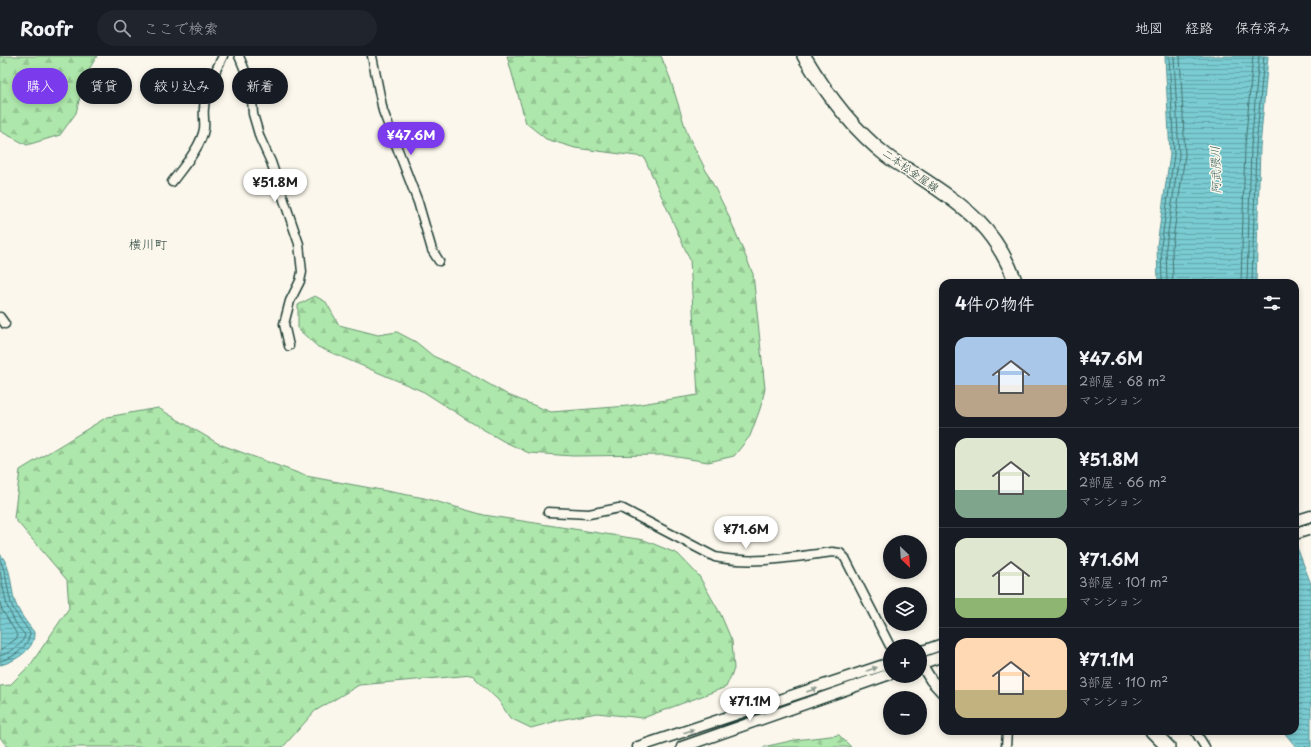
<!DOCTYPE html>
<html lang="ja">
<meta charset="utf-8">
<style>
body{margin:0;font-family:"Playpen Sans","Klee One",sans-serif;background:#20242c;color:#f1f3f6;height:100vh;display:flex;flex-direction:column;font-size:15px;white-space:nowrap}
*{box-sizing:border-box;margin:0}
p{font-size:13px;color:#9ea1a6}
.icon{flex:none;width:22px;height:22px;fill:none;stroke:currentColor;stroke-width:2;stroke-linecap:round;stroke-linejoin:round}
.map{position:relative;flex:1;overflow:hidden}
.panel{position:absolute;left:939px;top:223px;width:360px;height:456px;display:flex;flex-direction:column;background:#171b24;border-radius:12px;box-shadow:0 2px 6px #0003}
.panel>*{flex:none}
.guide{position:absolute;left:12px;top:12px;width:380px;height:36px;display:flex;gap:8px}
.needle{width:26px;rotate:155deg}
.tools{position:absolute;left:883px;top:479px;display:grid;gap:8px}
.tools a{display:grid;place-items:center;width:44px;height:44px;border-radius:50%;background:#171b24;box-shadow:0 2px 6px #0003;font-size:20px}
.price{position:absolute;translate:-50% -34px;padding:0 9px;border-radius:14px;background:#fff;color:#222;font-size:13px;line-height:26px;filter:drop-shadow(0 1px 2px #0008)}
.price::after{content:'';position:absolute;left:50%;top:24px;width:12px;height:9px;margin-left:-6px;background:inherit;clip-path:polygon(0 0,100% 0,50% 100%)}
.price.current{background:#7c3aed;color:#fff}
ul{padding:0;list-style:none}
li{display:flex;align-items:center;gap:12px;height:100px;padding:0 16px}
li+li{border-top:1px solid #363941}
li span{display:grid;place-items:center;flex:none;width:112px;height:80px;border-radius:12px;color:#555}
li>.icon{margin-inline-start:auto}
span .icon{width:48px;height:48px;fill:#fffc;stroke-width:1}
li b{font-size:17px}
h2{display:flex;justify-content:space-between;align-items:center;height:48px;padding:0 16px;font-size:17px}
.chip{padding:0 14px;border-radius:18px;background:#171b24;box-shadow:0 2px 6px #0003;font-size:14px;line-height:36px}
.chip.current{background:#7c3aed;color:#fff}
header{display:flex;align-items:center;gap:24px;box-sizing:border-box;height:56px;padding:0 20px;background:#171b24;border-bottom:1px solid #363941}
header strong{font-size:19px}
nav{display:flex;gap:22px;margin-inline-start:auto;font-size:14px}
.search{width:280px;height:36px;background:#20242c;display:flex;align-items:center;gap:10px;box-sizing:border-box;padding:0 14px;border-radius:22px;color:#9ea1a6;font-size:15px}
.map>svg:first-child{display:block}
.forest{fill:url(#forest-firs);stroke:#669270}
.water{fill:url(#water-rules);stroke:#569293}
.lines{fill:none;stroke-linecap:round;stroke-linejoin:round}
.shore{stroke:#437673;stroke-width:1}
.minor-casing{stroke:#1f3d34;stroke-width:11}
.tertiary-casing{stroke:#1f3d34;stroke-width:13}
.primary-casing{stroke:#1f3d34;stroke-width:16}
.minor{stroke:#fbf7ec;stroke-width:8}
.tertiary{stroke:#fbf7ec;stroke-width:10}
.primary{stroke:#fbf7ec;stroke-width:13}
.oneway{fill:#8d9a90}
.labels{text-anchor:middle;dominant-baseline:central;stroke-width:3;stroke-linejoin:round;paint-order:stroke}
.street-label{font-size:11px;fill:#1f3d34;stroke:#fbf7ec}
.water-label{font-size:12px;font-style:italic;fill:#36605c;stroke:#fbf7ec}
.quarter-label{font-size:13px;fill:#1f3d34;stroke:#fbf7ec}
</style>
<header>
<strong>Roofr</strong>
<div class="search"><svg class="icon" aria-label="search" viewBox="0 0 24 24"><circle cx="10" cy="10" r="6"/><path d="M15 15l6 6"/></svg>ここで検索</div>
<nav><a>地図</a><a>経路</a><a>保存済み</a></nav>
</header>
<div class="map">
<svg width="1311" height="691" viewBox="0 0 1311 691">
<defs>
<pattern id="forest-firs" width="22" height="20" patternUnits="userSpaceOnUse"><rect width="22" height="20" fill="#aee7ab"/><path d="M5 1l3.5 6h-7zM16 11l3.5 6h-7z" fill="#95c794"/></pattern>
<pattern id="water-rules" width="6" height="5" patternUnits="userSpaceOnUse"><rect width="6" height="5" fill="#7acbd2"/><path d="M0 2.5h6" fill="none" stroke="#63a6ab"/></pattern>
</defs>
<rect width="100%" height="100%" fill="#fbf7ec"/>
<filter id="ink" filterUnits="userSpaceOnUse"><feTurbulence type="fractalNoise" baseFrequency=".025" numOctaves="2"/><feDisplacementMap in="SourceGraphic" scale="8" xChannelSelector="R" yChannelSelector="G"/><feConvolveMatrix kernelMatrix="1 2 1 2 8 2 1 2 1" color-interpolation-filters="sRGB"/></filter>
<g filter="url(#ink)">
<path class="forest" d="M0,0H97L85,20L76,57L60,79L27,89L0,75Z
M507,0H661L670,22L687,77L727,156L753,218L765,333L760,353L750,380L734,400L708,406L665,399L573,400L529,397L503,385L469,365L424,336L318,291L298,273V249L315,240L326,246L339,269L378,279L397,276L416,286L433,300L466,315L508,339L551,356L628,350L698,339L690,204L644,101L575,92L546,83L526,67Z
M158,352L219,388L306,420L424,442L484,459L644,484L678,498L699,520L720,557L732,585L734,613L726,631L643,662L597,657L564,663L531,672L510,662L499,645L472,619L359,629L315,655L283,691H7L0,681V630L10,629L31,608L69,552L67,524L14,462L20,414L107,361Z
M839,679L851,691H763L795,684Z"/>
<path class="water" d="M1165,0H1268L1260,91L1256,227H1158L1157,189L1170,99Z
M1295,486L1311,528V691H1296L1283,675H1295Z
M0,498C12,511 10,530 15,546C19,557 27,567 34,576C34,579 34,582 33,585C29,597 11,607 0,609Z"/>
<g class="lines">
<path class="shore" d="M1162,227L1161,190L1174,99L1169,0
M1167,227L1166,190L1179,99L1174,0
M1173,227L1172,190L1185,99L1180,0
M1241,227L1245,90L1253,0
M1247,227L1251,91L1259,0
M1252,227L1256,91L1264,0
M0,504C7,518 7,533 11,547C15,559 24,567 30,577C28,591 14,602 0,605
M0,516L7,550L16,568L25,579C23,589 9,597 0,600
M0,547L2,554L18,580L16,583L0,594"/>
<g class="minor-casing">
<path id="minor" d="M239,0L251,29L253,58L260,82L271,106L299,188L302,216L300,225L290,245L284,268L289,290
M372,0L383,55L418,146L432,194L439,205
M172,126C183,111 201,91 204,73C205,66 203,59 204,52C205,34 215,16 223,0
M0,261L5,268
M548,456L589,458L619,452L623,453L715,501C753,509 794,501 832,496L840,497L845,502L890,590
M1195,675L1205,691
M1006,691L1007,675"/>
</g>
<g class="tertiary-casing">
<path id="tertiary" d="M1295,465L1311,460
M1295,478L1311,473
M920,596L943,588
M920,606L931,624L943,637
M920,608L943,600
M638,691L890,607
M682,691L890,618"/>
</g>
<g class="primary-casing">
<path id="primary" d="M804,0C826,37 852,73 887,100C897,108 909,114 920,121C967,152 996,173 1016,227
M1152,675L1168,691"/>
</g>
<use href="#minor" class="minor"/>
<use href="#tertiary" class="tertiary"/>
<use href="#primary" class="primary"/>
</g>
<defs><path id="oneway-solid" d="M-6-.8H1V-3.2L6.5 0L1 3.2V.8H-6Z"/></defs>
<g class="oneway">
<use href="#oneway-solid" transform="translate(872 613) rotate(-19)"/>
<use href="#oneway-solid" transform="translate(812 634) rotate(-19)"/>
<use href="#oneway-solid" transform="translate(689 675) rotate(-18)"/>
</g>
</g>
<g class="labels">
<g class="street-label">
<text transform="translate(911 114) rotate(35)">二本松金屋線</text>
</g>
<g class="water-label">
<text transform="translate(1215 114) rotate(-92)">阿武隈川</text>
</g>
<g class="quarter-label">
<text x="148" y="187">横川町</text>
</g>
</g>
</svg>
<div class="tools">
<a><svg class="needle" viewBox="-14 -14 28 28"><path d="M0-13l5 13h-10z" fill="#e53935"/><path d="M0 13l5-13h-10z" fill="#9ea1a6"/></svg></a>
<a><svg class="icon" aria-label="layers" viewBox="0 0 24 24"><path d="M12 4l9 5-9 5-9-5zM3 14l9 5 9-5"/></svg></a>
<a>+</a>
<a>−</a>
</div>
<b class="price current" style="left:411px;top:100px">¥47.6M</b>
<b class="price" style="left:275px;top:147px">¥51.8M</b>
<b class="price" style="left:746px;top:494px">¥71.6M</b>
<b class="price" style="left:750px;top:666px">¥71.1M</b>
<div class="guide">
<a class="chip current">購入</a>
<a class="chip">賃貸</a>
<a class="chip">絞り込み</a>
<a class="chip">新着</a>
</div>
<section class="panel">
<h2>4件の物件<svg class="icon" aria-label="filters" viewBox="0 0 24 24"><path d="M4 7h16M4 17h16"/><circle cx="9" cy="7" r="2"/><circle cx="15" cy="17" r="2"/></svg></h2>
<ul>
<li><span style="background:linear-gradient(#a9c7e8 60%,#b9a48a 0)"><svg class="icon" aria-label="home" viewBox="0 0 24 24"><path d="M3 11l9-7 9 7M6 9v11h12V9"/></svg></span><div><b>¥47.6M</b><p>2部屋 · 68 m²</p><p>マンション</p></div></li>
<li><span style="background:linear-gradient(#dfe7d0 65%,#7fa58c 0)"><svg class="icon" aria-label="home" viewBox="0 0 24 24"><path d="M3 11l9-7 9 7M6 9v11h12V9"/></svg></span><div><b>¥51.8M</b><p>2部屋 · 66 m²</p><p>マンション</p></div></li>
<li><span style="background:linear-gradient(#dfe7d0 75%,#8fb573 0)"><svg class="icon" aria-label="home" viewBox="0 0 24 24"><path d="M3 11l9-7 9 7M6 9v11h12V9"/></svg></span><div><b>¥71.6M</b><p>3部屋 · 101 m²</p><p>マンション</p></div></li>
<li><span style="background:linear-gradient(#ffd9b3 65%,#c2b280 0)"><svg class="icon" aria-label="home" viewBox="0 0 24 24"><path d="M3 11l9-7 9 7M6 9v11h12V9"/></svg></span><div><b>¥71.1M</b><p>3部屋 · 110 m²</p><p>マンション</p></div></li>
</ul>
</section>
</div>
